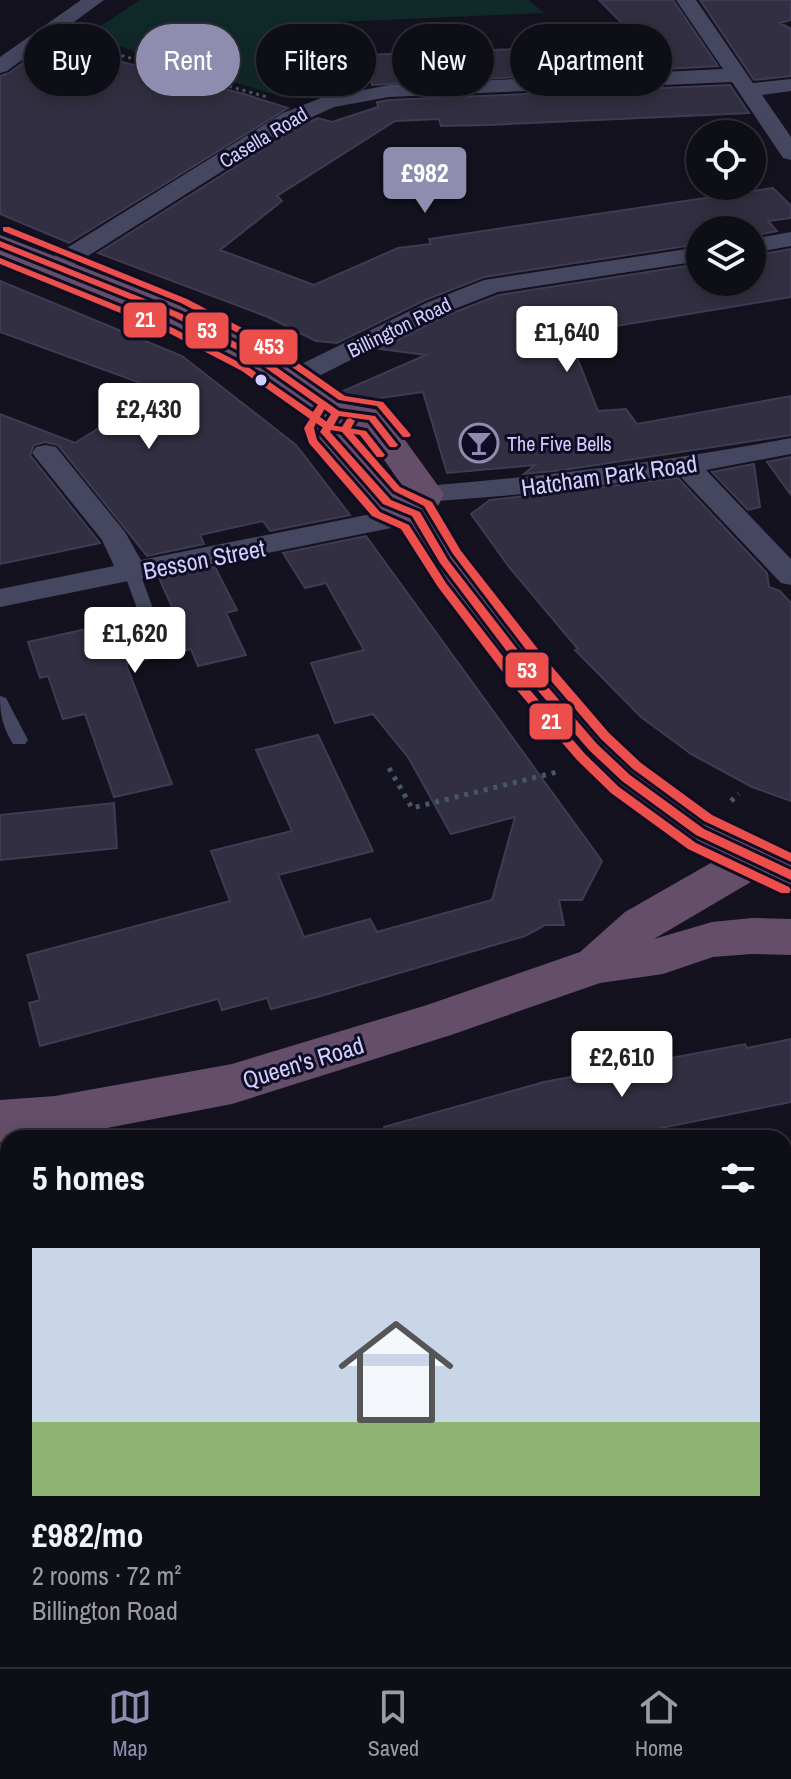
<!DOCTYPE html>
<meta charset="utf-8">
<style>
body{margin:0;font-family:"Archivo Narrow",sans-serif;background:#1c1c23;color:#f1f3f6;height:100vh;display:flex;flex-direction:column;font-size:30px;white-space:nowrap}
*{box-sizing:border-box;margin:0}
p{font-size:26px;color:#9b9ca1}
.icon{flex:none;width:44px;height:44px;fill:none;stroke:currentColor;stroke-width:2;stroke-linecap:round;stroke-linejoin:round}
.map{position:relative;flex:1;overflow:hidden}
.side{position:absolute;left:0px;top:1130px;width:792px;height:538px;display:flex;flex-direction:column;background:#0e0e16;border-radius:24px 24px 0 0;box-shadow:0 4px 20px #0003,0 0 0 2px #2e2e35}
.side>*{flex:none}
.hud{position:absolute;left:24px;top:24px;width:744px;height:72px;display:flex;gap:16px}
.buttons{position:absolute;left:686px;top:120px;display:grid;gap:16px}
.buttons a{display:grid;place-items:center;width:80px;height:80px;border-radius:50%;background:#0e0e16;box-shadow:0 4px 20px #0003,0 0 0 2px #2e2e35;font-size:40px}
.price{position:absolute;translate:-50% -68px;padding:0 18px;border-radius:8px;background:#fff;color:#222;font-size:26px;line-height:52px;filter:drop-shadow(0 2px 4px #0008)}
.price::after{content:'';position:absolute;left:50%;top:48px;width:24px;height:18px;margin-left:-12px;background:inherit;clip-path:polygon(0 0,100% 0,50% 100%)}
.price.active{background:#8e8db0;color:#fff}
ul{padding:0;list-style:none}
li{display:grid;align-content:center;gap:16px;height:424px;padding:0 32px}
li+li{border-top:2px solid #2e2e35}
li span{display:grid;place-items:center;height:248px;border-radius:0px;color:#555}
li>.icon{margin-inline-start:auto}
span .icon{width:144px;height:144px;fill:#fffc;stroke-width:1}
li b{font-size:34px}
h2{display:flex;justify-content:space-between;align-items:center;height:96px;padding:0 32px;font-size:34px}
.tag{padding:0 28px;border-radius:36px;background:#0e0e16;box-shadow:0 4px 20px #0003,0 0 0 2px #2e2e35;font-size:28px;line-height:72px}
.tag.active{background:#8e8db0;color:#fff}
.tabs{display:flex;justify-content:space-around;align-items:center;height:112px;border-top:2px solid #2e2e35;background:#0e0e16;font-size:22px;color:#9b9ca1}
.tabs a{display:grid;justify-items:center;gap:4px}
.tabs .active{color:#8e8db0}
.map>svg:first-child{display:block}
.green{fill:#102a29}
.building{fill:#312f41;stroke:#3e3b53;stroke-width:2}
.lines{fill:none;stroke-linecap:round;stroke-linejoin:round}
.path-far1{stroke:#465866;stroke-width:3;stroke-dasharray:3 4;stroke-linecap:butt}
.path{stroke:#465866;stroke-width:5;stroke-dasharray:4 6;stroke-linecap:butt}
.lane{fill:#45465f;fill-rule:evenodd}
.street{fill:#45465f;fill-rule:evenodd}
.highway{fill:#644e6a;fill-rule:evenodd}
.bus-1-casing{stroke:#0f0c24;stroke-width:6}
.bus-2-casing{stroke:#0f0c24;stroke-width:6}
.bus-3-casing{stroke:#0f0c24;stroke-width:6}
.bus-1{fill:#ec4f4b;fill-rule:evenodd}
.bus-2{fill:#ec4f4b;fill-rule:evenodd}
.bus-3{fill:#ec4f4b;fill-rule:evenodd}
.bus-dot{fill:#d1cfff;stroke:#0f0c24;stroke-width:3}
.labels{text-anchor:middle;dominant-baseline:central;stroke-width:6;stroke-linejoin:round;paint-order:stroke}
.far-street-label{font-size:20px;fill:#d1cfff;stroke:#0f0c24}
.far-poi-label{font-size:20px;fill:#d1cfff;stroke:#0f0c24;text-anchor:start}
.street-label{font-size:24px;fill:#d1cfff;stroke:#0f0c24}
.line-badge{stroke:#0f0c24;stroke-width:3}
.badge-label{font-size:22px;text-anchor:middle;font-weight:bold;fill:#fff}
</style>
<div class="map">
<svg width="791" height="1667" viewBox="0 0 791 1667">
<rect width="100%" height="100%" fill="#13121e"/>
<path class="green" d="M140,0H528L545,13L313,23L331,86L285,98L86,36Z"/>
<path class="building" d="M599,0H673L718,66L372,85L365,55L643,44Z
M700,0H791V20L780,23L791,29V76L754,80Z
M50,43L244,94L288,108L69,243L0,214V76L9,73Z
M730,85L749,113L488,125L441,126L439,119L395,121L277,196L282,201L220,250L314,285L398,248L431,244L429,239L773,188L791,206V218L768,221L777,231L752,236V230H700V244L484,277L425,300L337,343L316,341L268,317L98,253L300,126L318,118L332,122L378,107L377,102L389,100Z
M791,249V297L568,334L598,411L626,409L637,424L791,396V435L563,470L524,474L535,465L447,473L423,392L351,402L336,394L426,355L380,349L445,316L499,295L700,264V282H752V256Z
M0,281L182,356L296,445L350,515L270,531L263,521L200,535L204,544L147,556L58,445L45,442L34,445L30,455L100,543L0,564V414L75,443L160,390L0,332Z
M791,457V495L767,462Z
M754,464L760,507L748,510L712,472Z
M678,478L767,573L769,587L780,591L791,603V801L752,787L691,754L641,717L575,650L578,649L509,567L471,514L490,500Z
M366,536L602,861L582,900H559L564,925H545L525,936L321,996L271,1009L267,998L222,1010L218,999L40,1046L29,1003L40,1000L27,955L230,901L211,851L292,831L256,750L318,735L373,851L278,875L304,937L370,919L377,932L492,900L515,817L451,834L408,757L373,714L335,723L311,663L364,650L326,583L305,588L283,553Z
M215,567L237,610L226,613L246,655L198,666L191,649L126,664L172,784L114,797L85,714L63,719L48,676L40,678L28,642L91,628L93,634L140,624L147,644L155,649L164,648L168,640L160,620L176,616L159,578Z
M114,803L117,848L0,860V815Z
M791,1039V1102L611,1138H386L384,1127L544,1082L745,1044L747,1048Z"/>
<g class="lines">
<path class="path-far1" d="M279,29L303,63L302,82
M81,44L267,97"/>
<path class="path" d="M389,768L412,808L557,772
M731,801L739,794"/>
<path class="lane" d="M132,568L140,573L165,641L163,645L157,646L149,641L124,573Z
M0,696L6,698L28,740L25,744H13C3,727 0,716 0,696Z
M8,1510V1534L0,1536V1512Z
M375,1660H402L399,1667H372Z"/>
<path class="street" d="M81,0H104L7,71L0,73V57Z
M676,0H696L753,83L791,79V91L762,95L791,137V160L783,158L732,82L389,97L334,107L299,123L64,271H46L43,266L46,261L283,113L321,98L389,85L723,69Z
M791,232V246L752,253V239Z
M700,247V261L498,292L444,313L301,385H283L279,379L283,373L426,303L484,280Z
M791,438V454L706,470L791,559V585L781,583L679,475L549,492L426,502L416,500L412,494L416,488L426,486C549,476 670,461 791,438Z
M46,445L56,447L125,532L141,560L416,505L426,508L430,514L426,520L416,523L0,607V589L114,566L102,540L32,453L36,447Z
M98,1660H146L147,1667H99Z"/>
<path class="highway" d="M0,235L188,308L265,348L346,404L384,411L444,494L434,514C457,556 487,591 517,628C598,731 667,806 791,857V892L756,879L654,939L712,922L752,918L791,919V955L752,954L713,957L663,974L600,983L451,1035L232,1104L55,1138H8V1141L0,1142V1100L55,1096L232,1064L427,1005L580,952L625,912L716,860L646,817L578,757L517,684L452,599L401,521L374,510L313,439L308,432L317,416L241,362L166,322L0,255ZM347,425L361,427L408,494L406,497L400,494L343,431Z"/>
<g class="bus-1-casing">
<path id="bus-1" d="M0,241L180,313L256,353L339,411L375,416L398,445L396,447H390L369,420L339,416L330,432L391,500L420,512L448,560L535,672L597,744L630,775L704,829L791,870V880L696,835L622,781L589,750L527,678L440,563L412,516L383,504L322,434L320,432L331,414L250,357L174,317L0,247Z"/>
</g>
<g class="bus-2-casing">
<path id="bus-2" d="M0,258L173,328L248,367L313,412L319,403H325L327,405L320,417L331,425L366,431L385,455L383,457H377L360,435L325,429L316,423L314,428L317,440L380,512L409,525L446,583L523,682L585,754L619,787L696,843L789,887L791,890L789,893H781L688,849L611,793L577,760L515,688L438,587L401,529L372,516L309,443L304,428L310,419L242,371L167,332L0,264Z"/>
</g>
<g class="bus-3-casing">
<path id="bus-3" d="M3,227H9L187,299L265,340L345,396L383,402L411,435L409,437H403L377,406L339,400L259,344L181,303L3,231Z
M350,418L355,421L350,430L400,487L432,502L461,551L548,662L609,733L641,763L712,815L791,853V862L704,821L633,769L601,739L540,668L453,554L424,506L394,491L342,432L340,430L347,419Z"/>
</g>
<use href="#bus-1" class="bus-1"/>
<use href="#bus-2" class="bus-2"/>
<use href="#bus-3" class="bus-3"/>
</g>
<defs>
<g id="bar-ring" transform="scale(2)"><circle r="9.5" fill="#0f0c24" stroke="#8e8db0" stroke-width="1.5"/><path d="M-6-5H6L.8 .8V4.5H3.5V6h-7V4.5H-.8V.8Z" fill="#8e8db0"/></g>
</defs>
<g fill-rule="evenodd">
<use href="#bar-ring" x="479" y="443"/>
</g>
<circle class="bus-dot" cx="261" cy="380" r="7"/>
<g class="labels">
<g class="far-street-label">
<text transform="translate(263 137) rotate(-31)">Casella Road</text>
<text transform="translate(399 327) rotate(-26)">Billington Road</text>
</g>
<g class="far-poi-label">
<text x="507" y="443">The Five Bells</text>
</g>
<g class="street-label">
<text transform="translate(609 475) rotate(-8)">Hatcham Park Road</text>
<text transform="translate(204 559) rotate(-11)">Besson Street</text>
<text transform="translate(303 1062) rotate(-17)">Queen's Road</text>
</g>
</g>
<g class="line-badge">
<rect x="122" y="301" width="46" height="38" rx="8" fill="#ec4f4b"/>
<rect x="184" y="311" width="46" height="39" rx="8" fill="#ec4f4b"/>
<rect x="238" y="328" width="61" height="38" rx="8" fill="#ec4f4b"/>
<rect x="504" y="651" width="46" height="38" rx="8" fill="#ec4f4b"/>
<rect x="528" y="702" width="46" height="39" rx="8" fill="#ec4f4b"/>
</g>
<g class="badge-label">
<text x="145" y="327">21</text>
<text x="207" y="338">53</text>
<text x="269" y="354">453</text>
<text x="527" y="678">53</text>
<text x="551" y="729">21</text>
</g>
</svg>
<div class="buttons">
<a><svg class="icon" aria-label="locate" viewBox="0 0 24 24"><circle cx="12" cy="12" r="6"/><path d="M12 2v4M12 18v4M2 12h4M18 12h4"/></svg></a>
<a><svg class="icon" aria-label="layers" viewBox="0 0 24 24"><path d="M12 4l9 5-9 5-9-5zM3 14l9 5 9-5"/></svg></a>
</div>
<b class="price active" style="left:425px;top:215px">£982</b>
<b class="price" style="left:567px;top:374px">£1,640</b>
<b class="price" style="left:149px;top:451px">£2,430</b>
<b class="price" style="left:135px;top:675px">£1,620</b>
<b class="price" style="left:622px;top:1099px">£2,610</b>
<div class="hud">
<a class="tag">Buy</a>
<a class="tag active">Rent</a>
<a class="tag">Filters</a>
<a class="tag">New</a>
<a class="tag">Apartment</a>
</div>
<section class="side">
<h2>5 homes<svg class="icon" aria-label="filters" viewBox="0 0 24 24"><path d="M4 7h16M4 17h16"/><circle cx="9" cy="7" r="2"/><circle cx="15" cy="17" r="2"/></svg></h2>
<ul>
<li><span style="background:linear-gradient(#c9d6e8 70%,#8fb573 0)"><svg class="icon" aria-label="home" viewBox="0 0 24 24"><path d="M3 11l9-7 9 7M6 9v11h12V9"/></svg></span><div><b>£982/mo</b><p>2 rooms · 72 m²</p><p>Billington Road</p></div></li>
</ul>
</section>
</div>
<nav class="tabs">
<a class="active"><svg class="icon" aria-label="map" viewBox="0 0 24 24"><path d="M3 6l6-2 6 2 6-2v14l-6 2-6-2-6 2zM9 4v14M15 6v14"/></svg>Map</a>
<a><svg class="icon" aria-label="saved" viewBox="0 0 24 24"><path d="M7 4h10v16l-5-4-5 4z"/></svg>Saved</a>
<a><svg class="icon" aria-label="home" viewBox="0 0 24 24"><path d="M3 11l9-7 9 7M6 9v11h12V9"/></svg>Home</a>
</nav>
